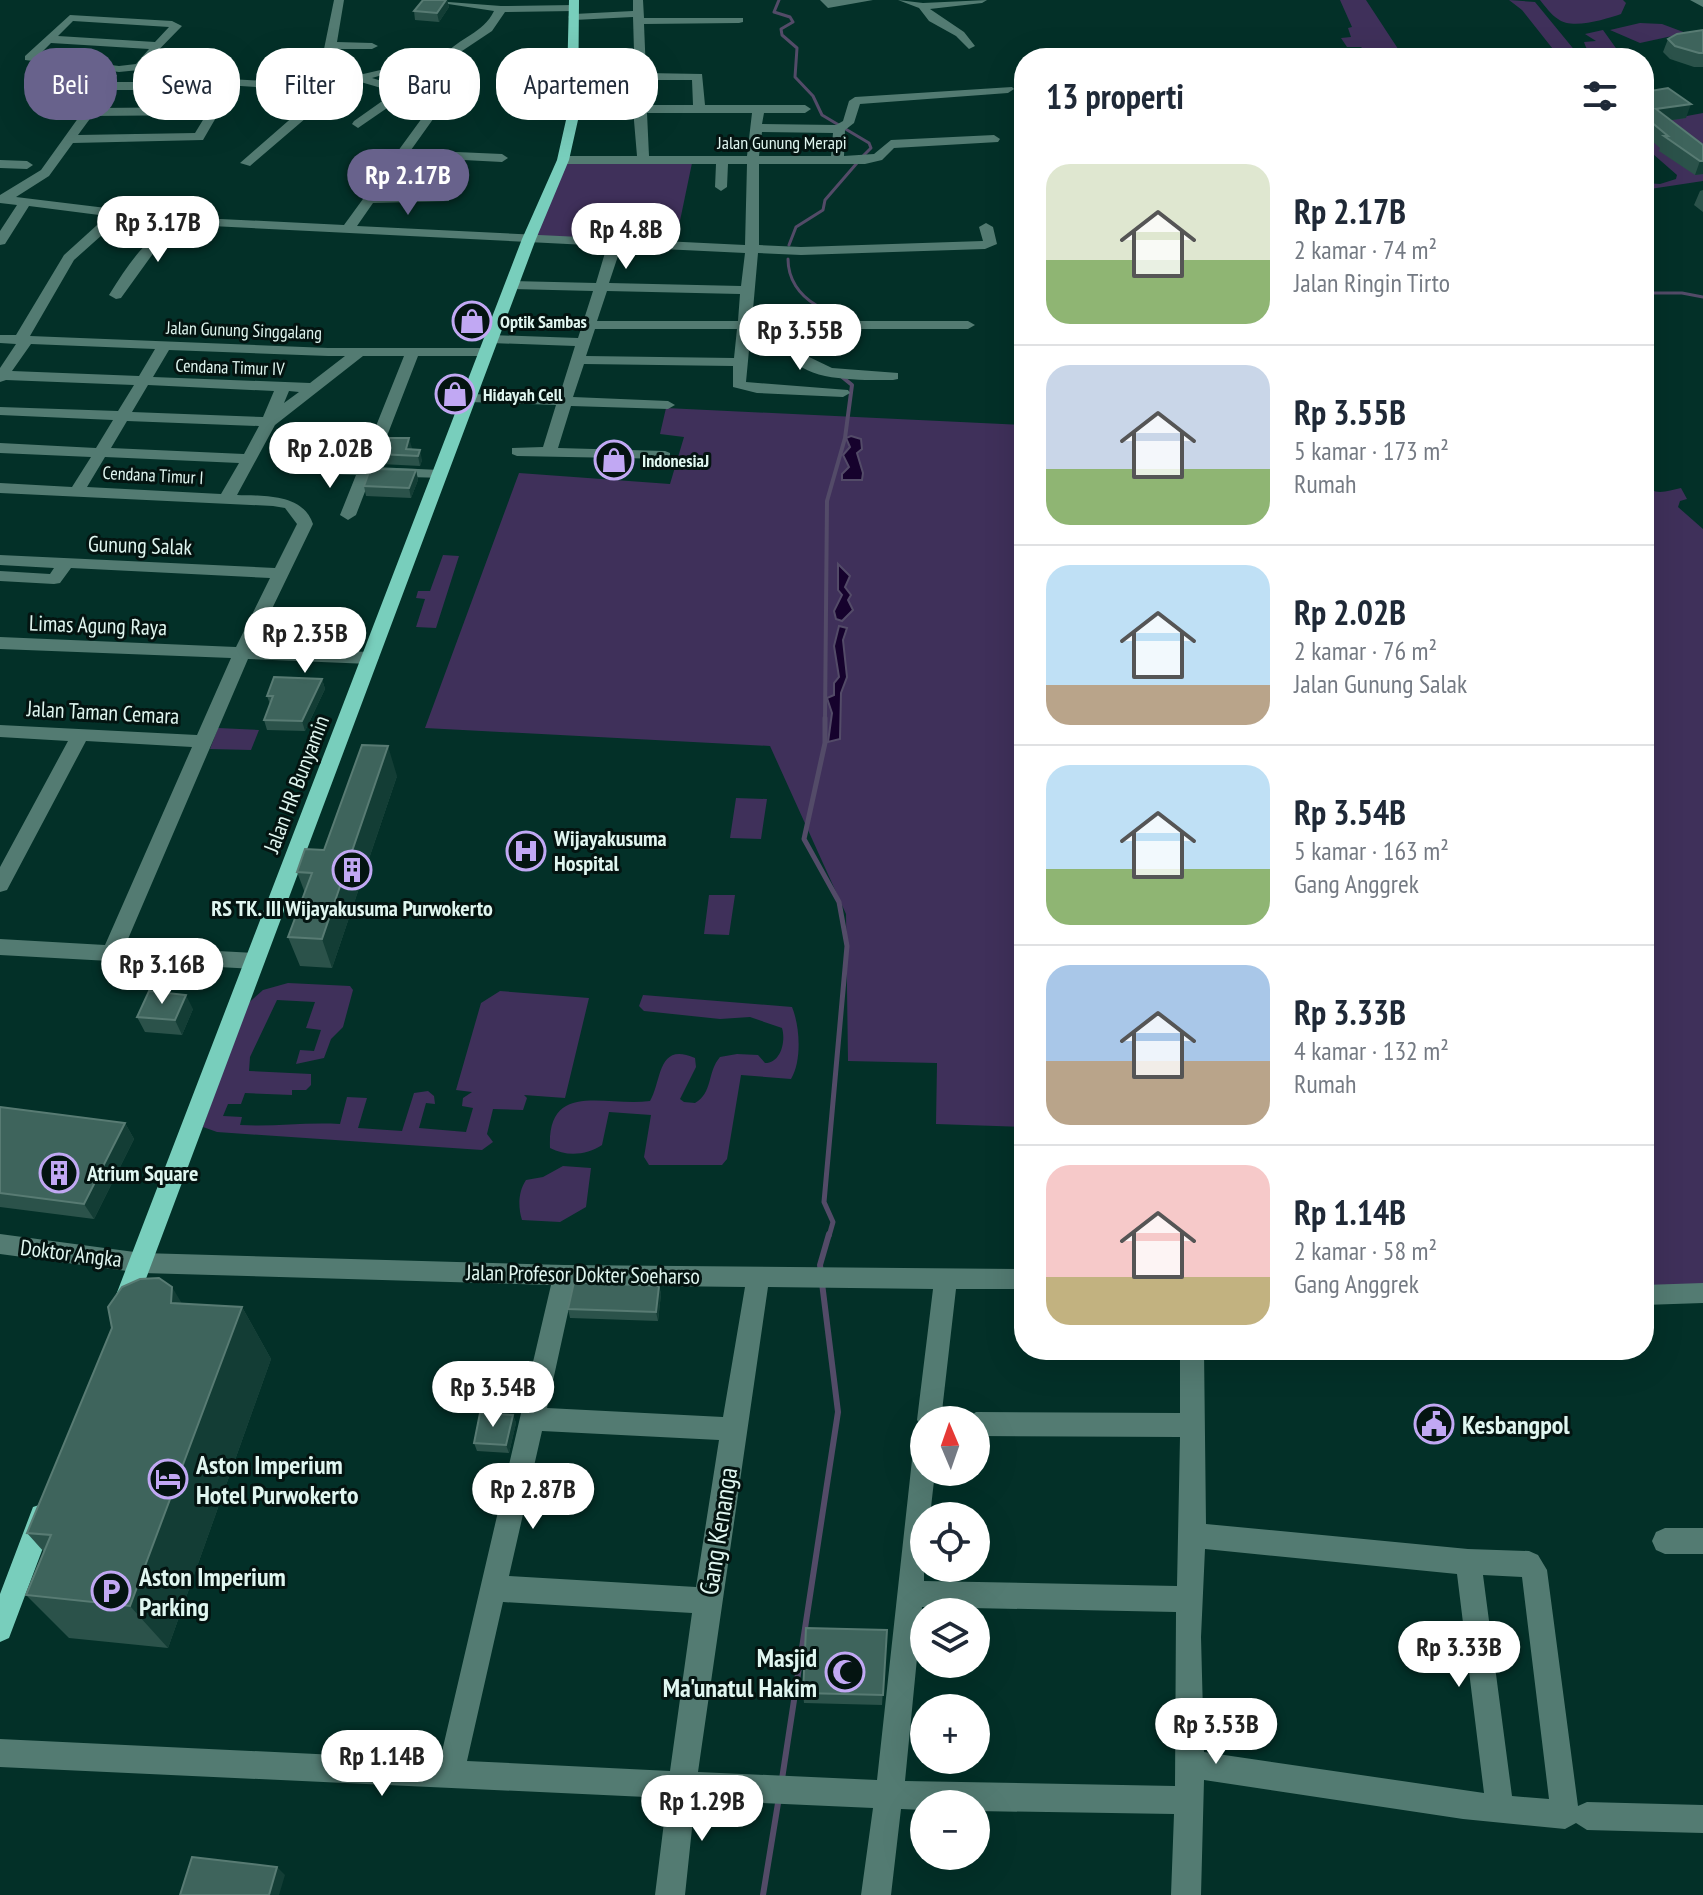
<!DOCTYPE html>
<html lang="id">
<meta charset="utf-8">
<style>
body{margin:0;font-family:"PT Sans Narrow",sans-serif;background:#f6f6f7;color:#1f2937;height:100vh;display:flex;flex-direction:column;font-size:30px;white-space:nowrap}
*{box-sizing:border-box;margin:0}
p{font-size:26px;color:#747a83}
.icon{flex:none;width:44px;height:44px;fill:none;stroke:currentColor;stroke-width:2;stroke-linecap:round;stroke-linejoin:round}
.map{position:relative;flex:1;overflow:hidden}
.details{position:absolute;left:1014px;top:48px;width:640px;height:1312px;display:flex;flex-direction:column;background:#fff;border-radius:32px;box-shadow:0 8px 32px #0002}
.details>*{flex:none}
.banner{position:absolute;left:24px;top:48px;width:760px;height:72px;display:flex;gap:16px}
.needle{width:52px;rotate:358deg}
.fabs{position:absolute;left:910px;top:1406px;display:grid;gap:16px}
.fabs a{display:grid;place-items:center;width:80px;height:80px;border-radius:50%;background:#fff;box-shadow:0 8px 32px #0002;font-size:40px}
.price{position:absolute;translate:-50% -68px;padding:0 18px;border-radius:28px;background:#fff;color:#222;font-size:26px;line-height:52px;filter:drop-shadow(0 2px 4px #0008)}
.price::after{content:'';position:absolute;left:50%;top:48px;width:24px;height:18px;margin-left:-12px;background:inherit;clip-path:polygon(0 0,100% 0,50% 100%)}
.price.on{background:#68628c;color:#fff}
ul{padding:0;list-style:none}
li{display:flex;align-items:center;gap:24px;height:200px;padding:0 32px}
li+li{border-top:2px solid #e0e1e3}
li span{display:grid;place-items:center;flex:none;width:224px;height:160px;border-radius:24px;color:#555}
li>.icon{margin-inline-start:auto}
span .icon{width:96px;height:96px;fill:#fffc;stroke-width:1}
li b{font-size:34px}
h2{display:flex;justify-content:space-between;align-items:center;height:96px;padding:0 32px;font-size:34px}
.chip{padding:0 28px;border-radius:32px;background:#fff;box-shadow:0 8px 32px #0002;font-size:28px;line-height:72px}
.chip.on{background:#68628c;color:#fff}
.map>svg:first-child{display:block}
.green{fill:#3f305a}
.water{fill:#16022d;stroke:#534b68;stroke-width:2}
.lines{fill:none;stroke-linecap:round;stroke-linejoin:round}
.stream-far3{stroke:#534b68;stroke-width:3}
.stream-far2{stroke:#534b68;stroke-width:4}
.stream-far1{stroke:#534b68;stroke-width:5}
.stream{stroke:#534b68;stroke-width:6}
.minor{fill:#537b72;fill-rule:evenodd}
.major{fill:#78cebc;fill-rule:evenodd}
.wall{fill:#2b524a}
.shaded-wall{fill:#133d35}
.building{fill:#3e645c;stroke:#587b73;stroke-width:2}
.labels{text-anchor:middle;dominant-baseline:central;stroke-width:6;stroke-linejoin:round;paint-order:stroke}
.far-street-label{font-size:18px;fill:#e0f6f0;stroke:#041411}
.far-poi-label{font-size:18px;font-weight:bold;fill:#e0f6f0;stroke:#041411;text-anchor:start}
.street-label{font-size:22px;fill:#e0f6f0;stroke:#041411}
.poi-label{font-size:22px;font-weight:bold;fill:#e0f6f0;stroke:#041411;text-anchor:start}
.near-poi-label{font-size:26px;font-weight:bold;fill:#e0f6f0;stroke:#041411;text-anchor:start}
.near-street-label{font-size:26px;fill:#e0f6f0;stroke:#041411}
</style>
<div class="map">
<svg width="1703" height="1895" viewBox="0 0 1703 1895">
<rect width="100%" height="100%" fill="#033028"/>
<path class="green" d="M1340,0H1366L1404,58H1372L1361,47H1347L1341,38L1351,37L1348,28L1352,27Z
M1509,0L1535,2L1581,58H1560L1522,10Z
M1540,0H1623L1626,3L1621,14C1606,19 1572,30 1558,19C1551,15 1545,6 1540,0Z
M1640,23L1662,24L1686,33L1640,43L1610,30Z
M1603,30L1623,58C1607,58 1589,60 1584,42L1596,41L1585,34Z
M1703,113V181L1650,189L1645,183L1660,184L1676,179L1677,175L1653,154L1644,152V124Z
M559,161L692,163L676,240L536,237Z
M666,408L1024,425V1127L936,1124L937,1063L848,1061L846,914L770,746L425,728L519,473L670,484L684,437L660,434Z
M1644,483C1653,497 1667,491 1681,488L1687,499L1680,501L1678,507L1703,529V1291H1644Z
M443,555L459,556L436,628L416,627L425,599L416,598L418,591H430Z
M218,728L259,730L251,750L210,749Z
M736,798L767,799L761,839L730,838Z
M709,895H735L729,935L704,934Z
M288,983L350,986L353,990L343,1027L331,1039L324,1058L296,1064L300,1050L314,1051L321,1030L306,1028L315,1002L277,1000L250,1057L249,1071L311,1074V1085L306,1090H292V1095L245,1093L241,1104H228L223,1116L242,1117L240,1125C275,1127 304,1122 340,1124L347,1097L367,1098L358,1128L402,1131L414,1093L428,1091L434,1096L435,1104L426,1103L419,1128L466,1132L473,1108L462,1106L463,1098L472,1092L456,1090L481,1003L500,991L589,998L565,1098L524,1095L527,1098L523,1110L493,1109L487,1134L493,1142L482,1150L217,1132L203,1127L244,1007L263,990Z
M643,995L792,1007C800,1026 802,1061 791,1079L741,1075L727,1159L722,1165H649L644,1157L651,1115L609,1112L602,1145C587,1155 567,1157 550,1148C547,1080 605,1107 650,1101C662,1081 657,1041 695,1058L696,1067L680,1099L684,1102L695,1103C713,1093 707,1072 720,1057L737,1054L758,1055L765,1063C781,1063 786,1041 782,1028L750,1017L720,1019L644,1011L639,1006Z
M563,1166L591,1168L586,1207L560,1222L522,1220C518,1207 518,1192 526,1180L543,1177Z"/>
<path class="water" d="M851,436L861,439L862,449L857,453L863,473L862,480H842V474L849,467L843,455L850,447L846,438Z
M838,564L850,576L845,587L851,595L848,600L853,610L842,621L836,619L834,611L842,595L838,590Z
M839,626L847,628L843,640L847,677L841,693L840,739L828,742L832,713L827,698L834,695V683L839,677L834,646Z"/>
<g class="lines">
<path class="stream-far3" d="M779,0L774,12L790,17L793,22L781,29L782,35L797,48L795,77L813,96L822,115L869,143L871,148L862,157
M789,245L796,227L823,210L825,200L857,163
M788,259C788,279 799,295 816,305L817,316
M1644,293H1682L1703,297"/>
<path class="stream-far2" d="M817,314L818,325
M825,720L827,501L845,438L852,385L841,376"/>
<path class="stream-far1" d="M825,718V743L804,839L839,902L847,946L824,1202L833,1222L829,1236"/>
<path class="stream" d="M821,1273L820,1265L829,1234
M782,1779L838,1412L822,1283
M763,1895L779,1797"/>
<path class="minor" d="M334,0H344L337,42L372,43L378,46L372,49H336L338,63L359,75L402,65V69L372,78L446,101L411,150L502,154L508,158L502,162L406,157L379,195L444,194L449,195V201L373,203L357,226L745,245L747,164H728L727,187L721,191L715,187L716,164H563L557,160L563,156H637L633,109L635,92L572,96L566,92L572,88L635,85L633,17L574,20L568,17L574,14L633,11V0H643L644,18H743V22L739,23L644,24L646,73L702,74L705,105H805L811,109L805,113H764L762,124L836,125L843,121L849,101L855,97L1012,87L1014,89L1008,93L860,104L854,123L845,130L844,156L874,154L891,140L994,135L1000,139L998,142L894,148L882,160L865,164H759V245L801,247L983,241L979,227L986,223L993,227L997,244L985,249L801,255L758,253L752,321H968L975,325L968,329H827L824,343L805,355L832,368L898,373V379L893,380C869,380 798,383 791,353L812,338L813,329H751L746,382L848,390L850,393L843,397L757,393L733,387V366L584,364L573,397L668,401L675,405L668,409L571,406L558,448L665,451L670,453V459L517,456L512,454V448L543,447L556,405L470,402L463,398L470,394L559,397L575,346L491,343L484,339L491,335L578,338L593,291L512,289L505,285L512,281L596,283L607,246L192,225L157,248L121,298L116,299L109,295C127,267 143,239 175,224L121,218L74,260L30,336L328,348H486L493,352L486,356H418L375,467L440,470L445,472V478L371,476L356,515L348,520L340,515L356,475L299,473L291,468L299,463L360,466L404,356H363L275,425L237,495C263,496 303,493 313,524L253,648L370,652L379,658L370,664L248,659L125,946L255,953L262,956L265,961L262,966L255,969L0,955V939L105,945L192,747L86,741L7,890L0,892V867L68,741L0,737V725L197,735L231,658L0,649V637L236,647L270,578L71,568L60,583L54,584L0,581V571L50,574L54,568L0,565V555L275,568L297,524L285,508L273,506L0,493V483L72,487L91,457L0,453V443L96,448L113,420L0,415V407L118,411L134,385L6,380L0,382V368L16,344L0,343V335H16L64,255L107,216L29,206L5,244L0,245V231L17,205L0,203V195L41,170L109,75H117L115,82H207L212,78L323,84L333,80L339,84L329,90L320,106L250,166L240,163L311,101L317,91L225,85L232,90L203,140L73,143L49,176L16,197L180,217L344,225L433,103L406,95L358,128L352,124L354,121L395,92L347,78L334,71L290,70L288,68L294,65L327,64L324,49ZM646,80H692L693,105H647ZM110,90H215L219,91L210,107L97,108ZM647,113H752L747,156H649ZM206,115L195,133L78,135L92,116ZM762,132L833,133L831,156H759ZM621,247L745,253L741,286L609,283ZM607,291L740,294L738,321H597ZM595,329H737L734,358L586,356ZM31,344L155,349L139,376L12,371ZM169,350L328,356H345L310,383L153,377ZM148,385L274,391L263,417L132,412ZM289,391L299,392L284,403ZM127,421L259,426L244,454L111,448ZM105,457L239,463L221,494L87,487Z
M422,0L501,6L574,5L579,8L574,11L505,12L492,31L450,59L444,56C459,37 483,34 494,11Z
M820,0H873L828,8Z
M898,0L923,3L987,0L982,3L930,9L964,32L975,46L969,49L956,36L929,21L919,8Z
M1690,0H1703V7Z
M70,15L172,21L182,26L139,70L119,72L25,60V56ZM73,21L169,27L155,42L58,36ZM51,43L149,49L136,64L119,66L38,56Z
M0,160L27,161L33,165L27,169L0,168Z
M0,1234L142,1253L565,1265L1024,1269V1289H956L941,1420H924V1430L917,1420L933,1289L768,1287L698,1772L877,1780L912,1460L915,1452L924,1448V1472H935L930,1516H924V1581L1177,1586L1180,1437L976,1436V1420H965L976,1412L1180,1413V1350H1204L1206,1524L1468,1549L1529,1551L1538,1555L1547,1570L1578,1806L1587,1802L1703,1805V1833L1587,1830L1576,1823L1565,1829L1463,1819L1204,1780L1201,1895H1171L1174,1814L976,1811V1804H924V1810L901,1809L891,1895H861L873,1808L695,1800L685,1895H655L667,1798L0,1767V1739L440,1760L551,1285L142,1273L0,1254ZM574,1285L745,1287L723,1417L547,1408ZM542,1431L719,1440L696,1587L509,1576ZM1205,1549L1457,1574L1484,1793L1204,1752L1201,1637ZM1483,1575L1522,1577L1549,1799L1512,1796ZM503,1602L692,1613L670,1771L467,1761ZM922,1607L1176,1612L1175,1786L905,1781Z
M1703,1283V1303L1644,1305V1285Z
M1665,1528H1703V1554H1665L1656,1550L1652,1541L1656,1532Z"/>
<path class="major" d="M569,0H579L578,120L569,160L536,239L135,1308L131,1315L123,1319L115,1315L111,1308L522,239L557,160L566,120Z
M42,1504L51,1507L55,1516L9,1638L0,1642V1594L33,1507Z"/>
</g>
<path class="wall" d="M423,0H447L449,7L439,22L415,20L414,11Z
M1703,30V67H1694L1670,59L1663,52L1668,39Z
M1644,92L1686,118L1671,120L1703,145V174L1695,175L1659,151L1660,148L1644,134Z
M1703,190V212L1694,205L1700,191Z
M412,448L411,449L422,460L420,466L381,464L378,454Z
M416,470L418,480L411,498L366,496L364,486Z
M322,679L325,689L305,731L267,730L264,720L270,704L267,696Z
M397,776L332,968L300,966L288,937L305,893L297,872L324,850Z
M193,1009L182,1035L145,1032L137,1017Z
M0,1107L125,1123L134,1139L94,1219L0,1207Z
M659,1286L661,1294L658,1321L570,1318L568,1309Z
M182,1304L242,1307L271,1359L168,1648L69,1638L26,1595L44,1552L27,1533L112,1328Z
M513,1415L516,1423L509,1453L477,1451L474,1443Z
M887,1630L882,1705L804,1703L803,1693Z"/>
<path class="shaded-wall" d="M446,0H447L449,7L439,22L437,13Z
M1691,104L1686,118L1651,123L1656,109Z
M1700,161H1703V174L1695,175Z
M409,438L412,448L409,456L406,449Z
M420,450L422,460L420,466L418,456Z
M416,470L418,480L411,498L409,488Z
M322,679L325,689L305,731L302,721Z
M388,746L397,776L332,968L322,939Z
M186,995L193,1009L182,1035L175,1020Z
M125,1123L134,1139L94,1219L84,1204Z
M659,1286L661,1294L658,1321L656,1312Z
M172,1287L204,1340L171,1303Z
M242,1307L271,1359L168,1648L130,1606Z
M513,1415L516,1423L509,1453L506,1445Z
M277,1867L285,1875L279,1895H269Z"/>
<path class="building" d="M423,0H446L437,13L414,11Z
M1703,30V53H1699L1675,46L1668,39L1677,34Z
M1668,88L1691,104L1656,109L1703,145V161H1700L1664,136H1668L1644,116V92Z
M384,438H409L406,449L420,450L418,456L378,454Z
M374,469L416,470L409,488L364,486L369,472Z
M274,677L322,679L302,721L264,720L273,696H267Z
M362,745L388,746L322,939L288,937L312,873L297,872L305,849L324,850Z
M149,991L186,995L175,1020L137,1017Z
M0,1107L125,1123L84,1204L0,1193Z
M159,1278L172,1287L171,1303L242,1307L130,1606L26,1595L51,1535L27,1533L112,1328L108,1307L122,1287L140,1279Z
M574,1282L659,1286L656,1312L568,1309Z
M480,1413L513,1415L506,1445L474,1443Z
M806,1628L887,1630L883,1695L803,1693Z
M192,1857L277,1867L269,1895H180Z"/>
<defs>
<g id="shop-ring" transform="scale(2)"><circle r="9.5" fill="#041411" stroke="#c1a8f3" stroke-width="1.5"/><path d="M-5-2.5h2.3a2.7 3.5 0 0 1 5.4 0H5L5.5 6h-11ZM-1.5-2.5h3a1.5 2.3 0 0 0-3 0Z" fill="#c1a8f3"/></g>
<g id="hospital-ring" transform="scale(2)"><circle r="9.5" fill="#041411" stroke="#c1a8f3" stroke-width="1.5"/><path d="M-5-5h3v3.5h4V-5h3V5h-3V1.5h-4V5h-3Z" fill="#c1a8f3"/></g>
<g id="building-ring" transform="scale(2)"><circle r="9.5" fill="#041411" stroke="#c1a8f3" stroke-width="1.5"/><path d="M-4-6H4V6H1V3H-1V6H-4ZM-2.5-4.3h1.7v1.8h-1.7ZM.8-4.3h1.7v1.8H.8ZM-2.5-1h1.7V.8h-1.7ZM.8-1h1.7V.8H.8Z" fill="#c1a8f3"/></g>
<g id="civic-ring" transform="scale(2)"><circle r="9.5" fill="#041411" stroke="#c1a8f3" stroke-width="1.5"/><path d="M-.6-6.5H3V-4.5H.6V-3L4-1V1h2V6H-6V1h2V-1L-.6-3ZM-1.2 2.5V6h2.4V2.5Z" fill="#c1a8f3"/></g>
<g id="hotel-ring" transform="scale(2)"><circle r="9.5" fill="#041411" stroke="#c1a8f3" stroke-width="1.5"/><path d="M-6-4.5h1.5V1H6V5H4.5V3h-9V5H-6ZM-4 0a1.8 1.8 0 1 1 3.6 0ZM.5 0V-2.5h3Q6-2.5 6 0Z" fill="#c1a8f3"/></g>
<g id="parking-ring" transform="scale(2)"><circle r="9.5" fill="#041411" stroke="#c1a8f3" stroke-width="1.5"/><path d="M-3.5-5.5H1a3.5 3.5 0 0 1 0 7H-1V5.5H-3.5ZM-1-3.4V-.6H.8a1.4 1.4 0 0 0 0-2.8Z" fill="#c1a8f3"/></g>
<g id="mosque-ring" transform="scale(2)"><circle r="9.5" fill="#041411" stroke="#c1a8f3" stroke-width="1.5"/><path d="M3.5-4.9A6 6 0 1 0 3.5 4.9A5 5 0 1 1 3.5-4.9Z" fill="#c1a8f3"/></g>
</defs>
<g fill-rule="evenodd">
<use href="#shop-ring" x="472" y="321"/>
<use href="#shop-ring" x="455" y="394"/>
<use href="#shop-ring" x="614" y="460"/>
<use href="#hospital-ring" x="526" y="851"/>
<use href="#building-ring" x="352" y="870"/>
<use href="#building-ring" x="59" y="1173"/>
<use href="#civic-ring" x="1434" y="1424"/>
<use href="#hotel-ring" x="168" y="1479"/>
<use href="#parking-ring" x="111" y="1591"/>
<use href="#mosque-ring" x="845" y="1672"/>
</g>
<g class="labels">
<g class="far-street-label">
<text x="782" y="142">Jalan Gunung Merapi</text>
<text transform="translate(244 330) rotate(2)">Jalan Gunung Singgalang</text>
<text transform="translate(230 367) rotate(2)">Cendana Timur IV</text>
<text transform="translate(153 475) rotate(3)">Cendana Timur I</text>
</g>
<g class="far-poi-label">
<text x="500" y="321">Optik Sambas</text>
<text x="483" y="394">Hidayah Cell</text>
<text x="642" y="460">IndonesiaJ</text>
</g>
<g class="street-label">
<text transform="translate(140 545) rotate(2)">Gunung Salak</text>
<text transform="translate(98 625) rotate(2)">Limas Agung Raya</text>
<text transform="translate(103 712) rotate(3)">Jalan Taman Cemara</text>
<text transform="translate(296 784) rotate(-69)">Jalan HR Bunyamin</text>
<text transform="translate(71 1253) rotate(7)">Doktor Angka</text>
<text transform="translate(583 1274) rotate(1)">Jalan Profesor Dokter Soeharso</text>
</g>
<g class="poi-label">
<text x="554" y="838">Wijayakusuma<tspan x="554" dy="25">Hospital</tspan></text>
<text x="352" y="908" text-anchor="middle">RS TK. III Wijayakusuma Purwokerto</text>
<text x="87" y="1173">Atrium Square</text>
</g>
<g class="near-poi-label">
<text x="1462" y="1424">Kesbangpol</text>
<text x="196" y="1464">Aston Imperium<tspan x="196" dy="30">Hotel Purwokerto</tspan></text>
<text x="139" y="1576">Aston Imperium<tspan x="139" dy="30">Parking</tspan></text>
<text x="817" y="1657" text-anchor="end">Masjid<tspan x="817" dy="30">Ma'unatul Hakim</tspan></text>
</g>
<g class="near-street-label">
<text transform="translate(718 1531) rotate(-81)">Gang Kenanga</text>
</g>
</g>
</svg>
<div class="fabs">
<a><svg class="needle" viewBox="-14 -14 28 28"><path d="M0-13l5 13h-10z" fill="#e53935"/><path d="M0 13l5-13h-10z" fill="#747a83"/></svg></a>
<a><svg class="icon" aria-label="locate" viewBox="0 0 24 24"><circle cx="12" cy="12" r="6"/><path d="M12 2v4M12 18v4M2 12h4M18 12h4"/></svg></a>
<a><svg class="icon" aria-label="layers" viewBox="0 0 24 24"><path d="M12 4l9 5-9 5-9-5zM3 14l9 5 9-5"/></svg></a>
<a>+</a>
<a>−</a>
</div>
<b class="price on" style="left:408px;top:217px">Rp 2.17B</b>
<b class="price" style="left:158px;top:264px">Rp 3.17B</b>
<b class="price" style="left:626px;top:271px">Rp 4.8B</b>
<b class="price" style="left:800px;top:372px">Rp 3.55B</b>
<b class="price" style="left:330px;top:490px">Rp 2.02B</b>
<b class="price" style="left:305px;top:675px">Rp 2.35B</b>
<b class="price" style="left:162px;top:1006px">Rp 3.16B</b>
<b class="price" style="left:493px;top:1429px">Rp 3.54B</b>
<b class="price" style="left:533px;top:1531px">Rp 2.87B</b>
<b class="price" style="left:1459px;top:1689px">Rp 3.33B</b>
<b class="price" style="left:1216px;top:1766px">Rp 3.53B</b>
<b class="price" style="left:382px;top:1798px">Rp 1.14B</b>
<b class="price" style="left:702px;top:1843px">Rp 1.29B</b>
<div class="banner">
<a class="chip on">Beli</a>
<a class="chip">Sewa</a>
<a class="chip">Filter</a>
<a class="chip">Baru</a>
<a class="chip">Apartemen</a>
</div>
<section class="details">
<h2>13 properti<svg class="icon" aria-label="filters" viewBox="0 0 24 24"><path d="M4 7h16M4 17h16"/><circle cx="9" cy="7" r="2"/><circle cx="15" cy="17" r="2"/></svg></h2>
<ul>
<li><span style="background:linear-gradient(#dfe7d0 60%,#8fb573 0)"><svg class="icon" aria-label="home" viewBox="0 0 24 24"><path d="M3 11l9-7 9 7M6 9v11h12V9"/></svg></span><div><b>Rp 2.17B</b><p>2 kamar · 74 m²</p><p>Jalan Ringin Tirto</p></div></li>
<li><span style="background:linear-gradient(#c9d6e8 65%,#8fb573 0)"><svg class="icon" aria-label="home" viewBox="0 0 24 24"><path d="M3 11l9-7 9 7M6 9v11h12V9"/></svg></span><div><b>Rp 3.55B</b><p>5 kamar · 173 m²</p><p>Rumah</p></div></li>
<li><span style="background:linear-gradient(#bfe0f5 75%,#b9a48a 0)"><svg class="icon" aria-label="home" viewBox="0 0 24 24"><path d="M3 11l9-7 9 7M6 9v11h12V9"/></svg></span><div><b>Rp 2.02B</b><p>2 kamar · 76 m²</p><p>Jalan Gunung Salak</p></div></li>
<li><span style="background:linear-gradient(#bfe0f5 65%,#8fb573 0)"><svg class="icon" aria-label="home" viewBox="0 0 24 24"><path d="M3 11l9-7 9 7M6 9v11h12V9"/></svg></span><div><b>Rp 3.54B</b><p>5 kamar · 163 m²</p><p>Gang Anggrek</p></div></li>
<li><span style="background:linear-gradient(#a9c7e8 60%,#b9a48a 0)"><svg class="icon" aria-label="home" viewBox="0 0 24 24"><path d="M3 11l9-7 9 7M6 9v11h12V9"/></svg></span><div><b>Rp 3.33B</b><p>4 kamar · 132 m²</p><p>Rumah</p></div></li>
<li><span style="background:linear-gradient(#f6c9c9 70%,#c2b280 0)"><svg class="icon" aria-label="home" viewBox="0 0 24 24"><path d="M3 11l9-7 9 7M6 9v11h12V9"/></svg></span><div><b>Rp 1.14B</b><p>2 kamar · 58 m²</p><p>Gang Anggrek</p></div></li>
</ul>
</section>
</div>
